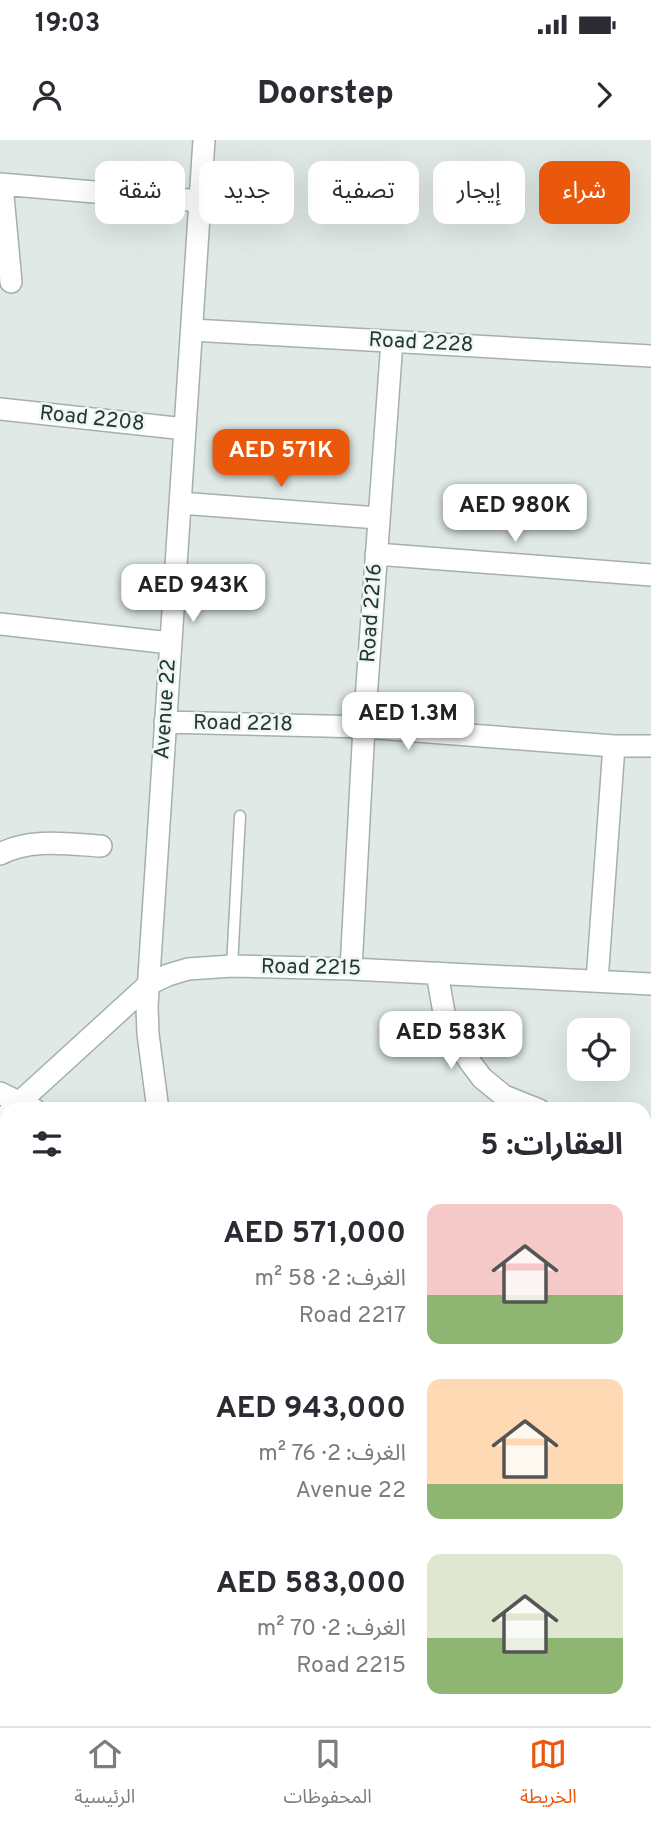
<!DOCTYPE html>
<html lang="ar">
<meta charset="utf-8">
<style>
body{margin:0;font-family:Overpass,"Noto Sans Arabic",sans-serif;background:#f2f2f3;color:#2b2b33;direction:rtl;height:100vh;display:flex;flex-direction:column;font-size:26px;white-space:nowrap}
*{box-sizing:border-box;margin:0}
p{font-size:23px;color:#7c7c81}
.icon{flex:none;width:38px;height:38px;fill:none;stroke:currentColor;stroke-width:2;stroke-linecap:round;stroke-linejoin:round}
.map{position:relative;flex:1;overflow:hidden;direction:ltr}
.drawer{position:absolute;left:0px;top:962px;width:651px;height:625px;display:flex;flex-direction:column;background:#fff;border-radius:21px 21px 0 0;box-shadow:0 7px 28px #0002;direction:rtl}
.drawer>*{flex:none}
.hud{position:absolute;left:21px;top:21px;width:609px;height:63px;direction:rtl;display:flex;gap:14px}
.fabs{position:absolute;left:567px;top:878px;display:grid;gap:14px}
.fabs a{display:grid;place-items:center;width:63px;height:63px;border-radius:14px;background:#fff;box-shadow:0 7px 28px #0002;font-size:35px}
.price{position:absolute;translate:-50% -60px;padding:0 16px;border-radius:14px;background:#fff;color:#222;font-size:23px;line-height:46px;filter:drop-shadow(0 2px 4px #0008)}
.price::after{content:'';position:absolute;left:50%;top:42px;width:21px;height:16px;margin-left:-10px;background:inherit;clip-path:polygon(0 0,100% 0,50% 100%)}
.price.active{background:#ea580c;color:#fff}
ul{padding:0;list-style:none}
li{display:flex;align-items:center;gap:21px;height:175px;padding:0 28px}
li span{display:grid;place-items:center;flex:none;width:196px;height:140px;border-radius:14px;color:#555}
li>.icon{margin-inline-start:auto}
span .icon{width:84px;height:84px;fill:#fffc;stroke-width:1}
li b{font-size:30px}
h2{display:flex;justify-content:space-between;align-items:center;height:84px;padding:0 28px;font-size:30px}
.chip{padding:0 24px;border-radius:14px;background:#fff;box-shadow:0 7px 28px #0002;font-size:24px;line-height:63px}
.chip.active{background:#ea580c;color:#fff}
.status{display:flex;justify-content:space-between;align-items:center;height:49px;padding:0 35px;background:#fff;direction:ltr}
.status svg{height:19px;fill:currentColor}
header{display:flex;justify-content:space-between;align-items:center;height:91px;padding:0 28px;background:#fff;font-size:32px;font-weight:800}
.dock{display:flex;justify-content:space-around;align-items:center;height:98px;border-top:2px solid #e1e1e2;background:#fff;font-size:19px;color:#7c7c81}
.dock a{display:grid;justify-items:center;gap:4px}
.dock .active{color:#ea580c}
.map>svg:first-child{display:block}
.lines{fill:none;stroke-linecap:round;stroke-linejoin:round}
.service-casing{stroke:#a3b0ad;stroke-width:13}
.minor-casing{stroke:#a3b0ad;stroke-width:24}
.tertiary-casing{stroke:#a3b0ad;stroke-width:24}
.service{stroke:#fff;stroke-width:10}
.minor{stroke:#fff;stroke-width:21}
.tertiary{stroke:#fff;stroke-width:21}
.labels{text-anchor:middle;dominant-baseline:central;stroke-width:5;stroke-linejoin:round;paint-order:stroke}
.street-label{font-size:21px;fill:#223835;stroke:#f0f6f4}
</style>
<div class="status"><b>19:03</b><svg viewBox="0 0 49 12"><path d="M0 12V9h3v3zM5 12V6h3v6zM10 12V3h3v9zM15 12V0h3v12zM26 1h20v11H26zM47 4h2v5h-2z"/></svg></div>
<header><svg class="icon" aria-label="forward" viewBox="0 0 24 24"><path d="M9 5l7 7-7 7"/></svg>Doorstep<svg class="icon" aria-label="person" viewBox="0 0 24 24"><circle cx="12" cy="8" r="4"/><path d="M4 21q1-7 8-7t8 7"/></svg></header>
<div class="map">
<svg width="651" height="1586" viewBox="0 0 651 1586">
<rect width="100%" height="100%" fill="#e0e9e6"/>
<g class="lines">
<g class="service-casing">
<path id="service" d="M232,826L240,676"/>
</g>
<g class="minor-casing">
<path id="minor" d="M0,44L200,61
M2,45L11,142
M192,190L651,216
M0,269L185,289
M180,363L378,378
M376,414L651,435
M0,484L170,503
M165,582L364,587L614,606H651
M0,714C31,698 67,704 101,706
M351,829L364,587L392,201
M437,833L446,884L470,922L482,938L504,956L539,970
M597,841L614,606
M11,970L149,844L168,835L188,829L232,826L351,829L651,844
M158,970L148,894L147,866L204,0
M0,994L7,975
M0,1229L7,1231
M644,1340L651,1333
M0,1365L7,1366
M644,1554L651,1556
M0,1560L7,1563
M54,1580L70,1586
M107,1586L109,1580
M277,1586L279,1580
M570,1586L571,1580"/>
</g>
<g class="tertiary-casing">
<path id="tertiary" d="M0,953L35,970
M644,1278L651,1281"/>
</g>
<use href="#service" class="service"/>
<use href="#minor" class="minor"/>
<use href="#tertiary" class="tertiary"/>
</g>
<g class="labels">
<g class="street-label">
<text transform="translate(421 203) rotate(3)">Road 2228</text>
<text transform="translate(92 279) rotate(6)">Road 2208</text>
<text transform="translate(372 473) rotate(-86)">Road 2216</text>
<text transform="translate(166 569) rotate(-86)">Avenue 22</text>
<text transform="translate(243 584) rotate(1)">Road 2218</text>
<text transform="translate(311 828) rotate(1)">Road 2215</text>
</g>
</g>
</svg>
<div class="fabs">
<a><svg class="icon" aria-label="locate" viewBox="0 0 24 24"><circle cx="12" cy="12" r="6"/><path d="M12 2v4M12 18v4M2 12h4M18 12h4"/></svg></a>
</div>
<b class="price active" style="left:281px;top:349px">AED 571K</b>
<b class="price" style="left:515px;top:404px">AED 980K</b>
<b class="price" style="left:193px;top:484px">AED 943K</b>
<b class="price" style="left:408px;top:612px">AED 1.3M</b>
<b class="price" style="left:451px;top:931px">AED 583K</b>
<div class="hud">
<a class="chip active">شراء</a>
<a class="chip">إيجار</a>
<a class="chip">تصفية</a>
<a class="chip">جديد</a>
<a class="chip">شقة</a>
</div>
<section class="drawer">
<h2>العقارات: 5<svg class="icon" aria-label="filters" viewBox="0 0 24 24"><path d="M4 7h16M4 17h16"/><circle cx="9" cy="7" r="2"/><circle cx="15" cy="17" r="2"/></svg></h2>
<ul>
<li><span style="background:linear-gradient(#f6c9c9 65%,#8fb573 0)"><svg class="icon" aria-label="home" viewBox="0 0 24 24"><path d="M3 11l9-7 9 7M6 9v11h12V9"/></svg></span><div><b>AED 571,000</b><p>الغرف: 2 · 58 m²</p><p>Road 2217</p></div></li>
<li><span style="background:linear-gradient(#ffd9b3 75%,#8fb573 0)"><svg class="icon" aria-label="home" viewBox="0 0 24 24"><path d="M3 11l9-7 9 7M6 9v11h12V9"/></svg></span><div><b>AED 943,000</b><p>الغرف: 2 · 76 m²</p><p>Avenue 22</p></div></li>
<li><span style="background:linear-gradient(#dfe7d0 60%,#8fb573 0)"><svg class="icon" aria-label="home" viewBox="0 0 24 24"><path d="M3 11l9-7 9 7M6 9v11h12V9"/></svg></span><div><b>AED 583,000</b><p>الغرف: 2 · 70 m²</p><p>Road 2215</p></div></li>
</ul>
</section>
</div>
<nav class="dock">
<a class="active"><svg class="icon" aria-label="map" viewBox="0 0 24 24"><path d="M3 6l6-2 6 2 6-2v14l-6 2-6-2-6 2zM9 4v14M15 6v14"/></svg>الخريطة</a>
<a><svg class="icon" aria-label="saved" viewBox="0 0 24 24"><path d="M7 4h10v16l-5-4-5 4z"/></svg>المحفوظات</a>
<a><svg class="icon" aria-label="home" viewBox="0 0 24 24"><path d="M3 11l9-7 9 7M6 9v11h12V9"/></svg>الرئيسية</a>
</nav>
